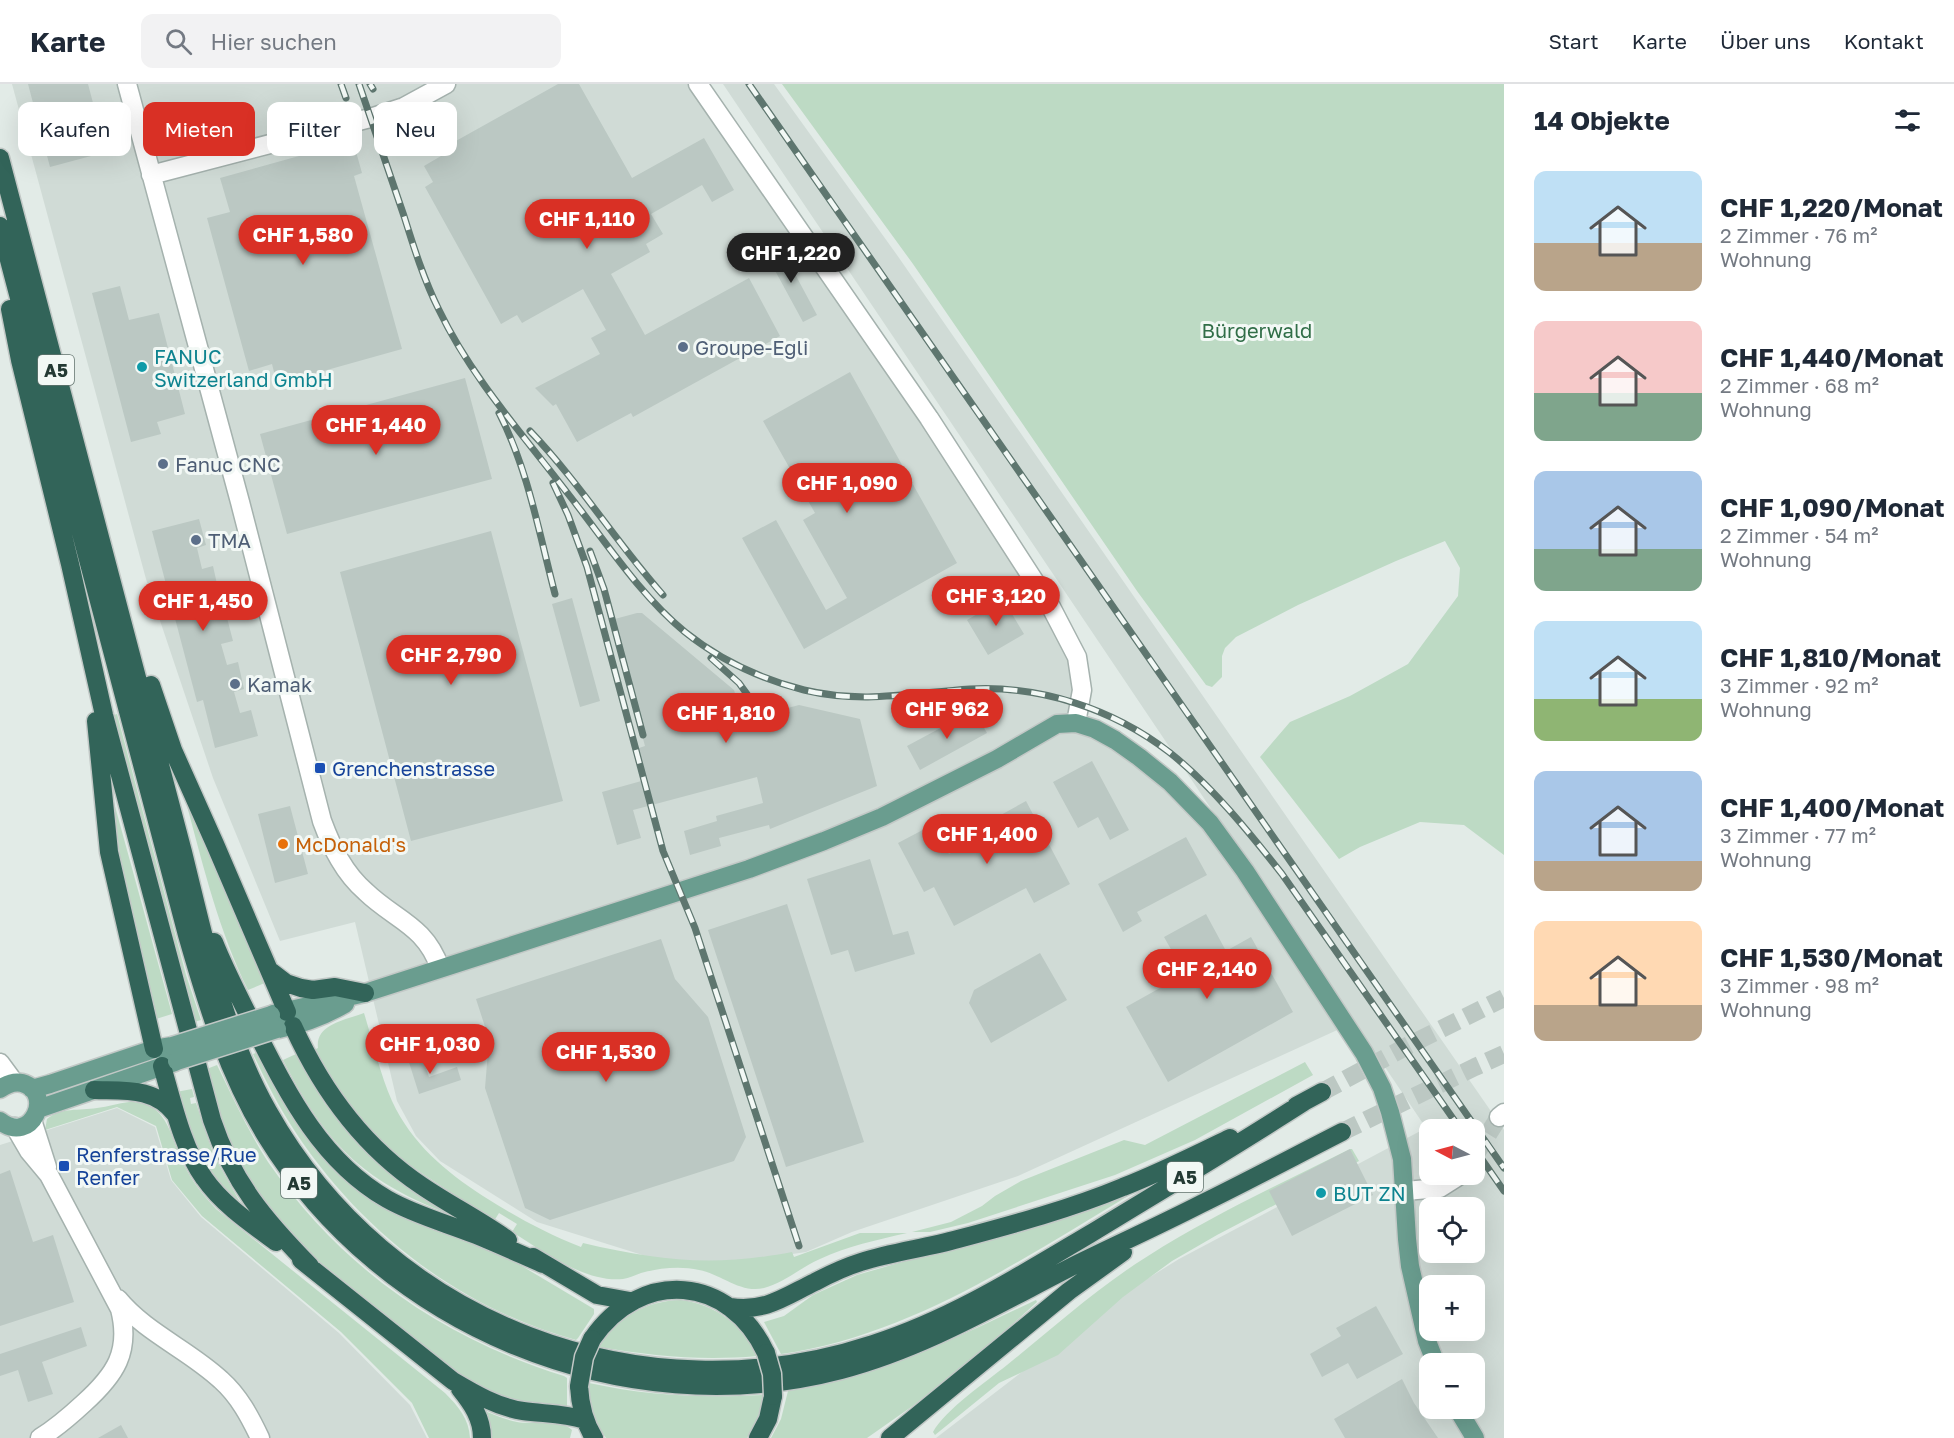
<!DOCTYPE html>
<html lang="de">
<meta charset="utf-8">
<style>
body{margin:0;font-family:"Golos Text",sans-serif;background:#f2f2f3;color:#1f2937;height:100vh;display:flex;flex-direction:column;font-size:22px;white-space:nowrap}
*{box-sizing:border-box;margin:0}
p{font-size:20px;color:#747a83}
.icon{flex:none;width:33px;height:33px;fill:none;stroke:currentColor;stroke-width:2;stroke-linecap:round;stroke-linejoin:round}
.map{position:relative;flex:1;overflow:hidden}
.details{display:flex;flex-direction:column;background:#fff;width:450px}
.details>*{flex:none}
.guide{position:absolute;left:18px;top:18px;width:570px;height:54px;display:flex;gap:12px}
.needle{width:39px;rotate:276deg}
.buttons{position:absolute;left:1419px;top:1035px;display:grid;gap:12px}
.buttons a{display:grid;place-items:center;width:66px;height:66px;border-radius:12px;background:#fff;box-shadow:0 6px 24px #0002;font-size:30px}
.price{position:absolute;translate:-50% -51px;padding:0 14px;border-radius:21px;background:#d93025;color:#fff;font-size:20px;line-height:39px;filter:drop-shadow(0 2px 3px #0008)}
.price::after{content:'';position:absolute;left:50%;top:36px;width:18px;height:14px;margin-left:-9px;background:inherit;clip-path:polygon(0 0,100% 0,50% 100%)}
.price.on{background:#222;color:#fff}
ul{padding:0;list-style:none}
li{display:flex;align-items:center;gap:18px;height:150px;padding:0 30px}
li span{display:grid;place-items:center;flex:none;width:168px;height:120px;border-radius:12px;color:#555}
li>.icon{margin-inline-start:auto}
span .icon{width:72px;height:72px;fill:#fffc;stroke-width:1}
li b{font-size:26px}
h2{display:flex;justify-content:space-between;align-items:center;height:72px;padding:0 30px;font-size:26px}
.tag{padding:0 21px;border-radius:12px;background:#fff;box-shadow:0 6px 24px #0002;font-size:21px;line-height:54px}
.tag.on{background:#d93025;color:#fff}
header{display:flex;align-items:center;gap:36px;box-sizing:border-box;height:84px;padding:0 30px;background:#fff;border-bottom:2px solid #e0e1e3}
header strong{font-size:28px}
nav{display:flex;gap:33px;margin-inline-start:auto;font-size:21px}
.search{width:420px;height:54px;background:#f2f2f3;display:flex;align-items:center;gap:15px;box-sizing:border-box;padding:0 21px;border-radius:12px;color:#747a83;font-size:22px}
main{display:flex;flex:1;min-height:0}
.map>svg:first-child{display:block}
.built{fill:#d0dbd6;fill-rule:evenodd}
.green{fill:#bddac4}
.building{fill:#bbc8c3}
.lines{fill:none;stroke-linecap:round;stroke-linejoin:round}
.minor-tunnel{stroke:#bcc8c3;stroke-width:18;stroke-dasharray:18 9;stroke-linecap:butt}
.highway-tunnel{stroke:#bcc8c3;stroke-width:18;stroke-dasharray:18 9;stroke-linecap:butt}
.minor-casing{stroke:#a5b2ae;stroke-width:21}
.major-casing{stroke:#c2c8c6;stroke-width:21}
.highway-casing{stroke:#c2c8c6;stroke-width:21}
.minor{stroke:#fff;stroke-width:18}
.major{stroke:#6a9d8f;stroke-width:18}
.highway{stroke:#326459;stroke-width:18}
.rail-casing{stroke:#5e766f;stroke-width:7}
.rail{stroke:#f2f8f5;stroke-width:4.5;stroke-dasharray:14;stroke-linecap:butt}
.major-bridge-casing{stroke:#c2c8c6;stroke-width:21;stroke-linecap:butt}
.highway-bridge-casing{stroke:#c2c8c6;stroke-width:21;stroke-linecap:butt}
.major-bridge{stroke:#6a9d8f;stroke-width:18}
.highway-bridge{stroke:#326459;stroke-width:18}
.service-dot{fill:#5c6f8a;stroke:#f2f8f5;stroke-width:2}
.culture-dot{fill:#0f9aa8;stroke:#f2f8f5;stroke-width:2}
.transit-dot{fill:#1a4fb4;stroke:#f2f8f5;stroke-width:2}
.food-dot{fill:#e8710a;stroke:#f2f8f5;stroke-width:2}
.labels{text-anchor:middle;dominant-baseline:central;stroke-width:6;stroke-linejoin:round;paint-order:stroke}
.shield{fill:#f2f8f5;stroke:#62736e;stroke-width:1.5}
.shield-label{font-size:18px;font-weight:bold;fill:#243a34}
.park-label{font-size:20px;fill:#316e48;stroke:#f2f8f5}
.service-label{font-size:20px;fill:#4e5e75;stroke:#f2f8f5;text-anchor:start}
.culture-label{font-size:20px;fill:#0d838f;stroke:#f2f8f5;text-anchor:start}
.transit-label{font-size:20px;fill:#164399;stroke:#f2f8f5;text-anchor:start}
.food-label{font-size:20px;fill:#c56008;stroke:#f2f8f5;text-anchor:start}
</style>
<header>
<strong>Karte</strong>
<div class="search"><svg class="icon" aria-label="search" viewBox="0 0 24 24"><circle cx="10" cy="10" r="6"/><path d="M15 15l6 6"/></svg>Hier suchen</div>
<nav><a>Start</a><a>Karte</a><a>Über uns</a><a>Kontakt</a></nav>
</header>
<main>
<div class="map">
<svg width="1504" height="1354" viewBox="0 0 1504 1354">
<rect width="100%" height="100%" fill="#e2ebe7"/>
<path class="built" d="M12,0H698L1077,573L1076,639L1170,698L1346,942L1018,1092L852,1148L806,1168L719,1181L652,1174L537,1138L440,1077L416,1052L397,1017L355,838L280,857L213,694L146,495Z
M723,0H774L897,171L1504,1046V1354H936L1126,1208L1179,1175L1426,1044ZM1430,1046H1474V1090H1430ZM1430,1124H1474V1168H1430ZM1430,1202H1474V1246H1430ZM1430,1280H1474V1324H1430Z
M117,1024L155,1043L171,1096L201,1133L339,1249L410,1321L427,1354H0V1061Z"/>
<path class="green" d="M782,0H1504V771L1464,741L1420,738L1360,763L1339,775L1260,673L1290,638L1350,612L1408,580L1458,512L1460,484L1445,457L1396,477L1298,521L1236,553L1225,564L1222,572V593L1212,603L1206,601L1137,507L913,180Z
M117,630L186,891L201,936L191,939L111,632Z
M113,715L172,930L156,935L122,790Z
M191,720L267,898L248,906C219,847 204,785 187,722Z
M364,929C373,958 380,990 392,1017C412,1060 445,1087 483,1112C516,1133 545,1149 581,1163L583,1159C659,1177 714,1183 792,1168L794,1173L860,1149H907C877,1156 847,1162 820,1175C801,1183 784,1199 764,1204C741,1210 721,1190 699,1186C680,1182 660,1184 641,1189C635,1191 629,1194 623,1195C585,1199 543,1167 512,1148L517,1140L499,1129L494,1137L405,1078L376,1053L339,1010L314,966L318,964C315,940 346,936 364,929Z
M261,967L325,1071L495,1166L594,1225V1230L578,1254L576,1256C457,1224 354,1142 289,1038C275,1016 264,993 253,970Z
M296,970L325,1020L358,1058L448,1126L446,1129C360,1095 325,1058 283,976Z
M1305,978L1313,991L1195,1056L1115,1091L968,1139L930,1148H912L951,1138L982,1122L995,1112L1021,1097L1124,1056L1145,1061Z
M217,981C233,1014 248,1047 268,1078C341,1184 442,1254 564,1292L567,1294V1323L520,1321L468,1297L295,1158L239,1085L204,986Z
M192,1005L194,1013L190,1014L191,1020L196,1019L214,1072L240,1118L238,1120L200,1077L176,1008Z
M129,1018C170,1017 170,1056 185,1083C193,1099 204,1112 216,1125L445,1309C458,1322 469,1335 470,1354H429L412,1319L341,1248L202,1132L172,1096L156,1042L117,1023L45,1046L47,1035C61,1023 79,1027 97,1024C108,1023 118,1019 129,1018Z
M1350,1065H1352L1359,1077L1217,1151L1172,1177L1123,1213L1058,1271L999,1299L935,1351L933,1348C945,1326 987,1297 1007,1281C1053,1244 1098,1203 1148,1172C1212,1131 1282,1099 1350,1065Z
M1127,1109L1128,1112C1019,1177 909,1252 781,1270L764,1238L784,1232L813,1211L857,1191L1009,1147Z
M681,1216C716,1221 742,1240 757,1272C703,1277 652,1272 599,1263C618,1233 645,1217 681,1216Z
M1036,1216L1037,1218L997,1254L914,1321L867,1354H771L781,1335L788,1307C877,1294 955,1254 1036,1216Z
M589,1299C649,1312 701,1314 763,1311V1313L758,1333L747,1354H606C594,1338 588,1319 589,1299Z
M485,1327C495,1331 506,1336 517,1338C534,1341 559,1334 572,1346L570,1354H488Z"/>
<path class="building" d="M28,0H88L106,68L50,83Z
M558,0H579L632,94L704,54L734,106L712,118L702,101L651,130L663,150L646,160L650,168L611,190L645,251L749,194L780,252L633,333L631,329L577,358L556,320L553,322L535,304L600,270L591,254L606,246L583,205L522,239L517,231L501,240L425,103L433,98L424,82L441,72L438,67Z
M353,57L362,89L354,92L402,265L277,300L272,280L249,287L207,134L230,128L220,94Z
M780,162L817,231L803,238L766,170Z
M120,202L129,236L159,229L185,330L157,338L161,350L131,358L92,209Z
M850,288L957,479L804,565L742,454L776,436L826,526L847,514L803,436L815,429L763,337Z
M465,294L492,395L287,450L260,350Z
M199,435L206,461L197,464L202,485L213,482L219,509L209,512L215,533L226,530L233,557L221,560L227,581L238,578L244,605L234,608L240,629L251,626L258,652L215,664L203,616L197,618L152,447Z
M491,447L563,717L411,757L340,488Z
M572,514L600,617L580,623L552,520Z
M1003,515L1024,550L988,571L967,536Z
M637,529H642L734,606L743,636L799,621L860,635L877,702L770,745L769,741L719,754L721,762L690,771L684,747L717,737L716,732L763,719L757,693L633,726L641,754L617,761L602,708L645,696L636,665L645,662L611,536Z
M974,626L987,649L920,686L907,662Z
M1092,677L1129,746L1110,756L1098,733L1078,744L1053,698Z
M1026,717L1070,800L1034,819L1026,804L954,842L934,803L924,808L898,759L934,740L949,770L994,746L990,737Z
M290,722L308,790L275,799L258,730Z
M1186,753L1207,791L1137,828L1142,837L1123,848L1098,800Z
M870,775L893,851L908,847L915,870L855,888L848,866L831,871L807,795Z
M787,820L864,1058L786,1083L708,846Z
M1206,830L1226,867L1251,853L1293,928L1168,998L1126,923L1185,890L1164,853Z
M661,855L675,895L708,933L746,1053L734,1077L550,1136L525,1124L485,1004L489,955L476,915Z
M1040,869L1067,916L991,959L969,919L974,906Z
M420,967L429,993L457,983L461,996L419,1010L407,972Z
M1350,1065L1373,1111L1292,1152L1269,1107Z
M10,1086L33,1158L53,1151L74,1218L0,1242V1090Z
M1376,1222L1403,1270L1357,1295L1348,1279L1322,1293L1310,1270L1341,1252L1336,1244Z
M81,1243L87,1262L42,1278L53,1310L28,1318L18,1286L0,1292V1270Z
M1402,1295L1414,1319L1438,1354H1345L1334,1335Z
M121,1341L128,1354H98Z"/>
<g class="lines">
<path class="minor-tunnel" d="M1474,1073L1499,1033"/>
<path class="highway-tunnel" d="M1322,1008L1411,960L1504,914
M1342,1048L1475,983L1504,970"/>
<g class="minor-casing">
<path id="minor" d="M127,0L240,418L322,737C332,764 344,789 366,808C395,836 425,841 440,884
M698,0L929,334L1051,523L1077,573L1082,606L1076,639
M151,91L370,34L404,23L446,0
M0,979L14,998
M1499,1033L1504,1029
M32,1036L47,1083
M15,1043L29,1067L49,1091L120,1225C131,1268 115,1291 84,1319C70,1332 56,1344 40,1354
M1405,1107L1440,1104L1462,1090
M118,1215C146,1249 189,1266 221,1296C239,1312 250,1333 260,1354"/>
</g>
<g class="major-casing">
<path id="major" d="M273,930L365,909L749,785L824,757L882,733L997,675L1057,640L1076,639L1095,645L1115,656L1139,673L1170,698L1210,739L1245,787L1364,969L1382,1004L1390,1028L1402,1075L1407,1155L1410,1182L1427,1257L1436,1280
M279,945C303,940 324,932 345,920
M0,1005C7,1000 14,997 22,999C55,1008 32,1062 0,1037
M32,1005L50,1000L154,965L172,962
M38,1025L175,978
M1457,1324L1475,1354"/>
</g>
<g class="highway-casing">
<path id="highway" d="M0,74L183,768C205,857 223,947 268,1027C388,1240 642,1336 873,1260C951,1235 1021,1191 1090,1150C1162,1106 1234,1063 1304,1018
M0,142L187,851C207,921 228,990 266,1052C383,1243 623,1343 841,1286C925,1264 1000,1219 1077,1180C1118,1160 1160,1141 1201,1120C1248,1097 1295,1072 1342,1048
M10,225L20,276L70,480L104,631L212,1036C233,1099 265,1136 310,1182
M151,601L173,666L215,760L287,928
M96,637L109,768L154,965
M214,858C226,888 241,916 255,945C288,1010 321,1077 387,1115C415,1131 446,1139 476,1151C498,1160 520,1170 543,1180
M269,886L286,899L301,904L313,906L335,903L365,909
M293,942C322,1006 362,1062 422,1102C450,1121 480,1136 508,1156
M162,982C172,1016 183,1066 204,1094C222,1120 250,1139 276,1158
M94,1006C124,1007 155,1003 175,1030
M1296,1022L1322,1008
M533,1173L597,1211L630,1217
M301,1176L453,1297C475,1310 497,1323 523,1327C544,1330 564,1329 585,1336
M730,1223C766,1228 784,1213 815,1198C830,1190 845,1183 861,1178C892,1168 926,1164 958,1155C1014,1140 1070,1125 1123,1103C1159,1089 1195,1071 1230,1054
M592,1255C641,1184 730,1191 766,1269
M579,1302C580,1321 584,1338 594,1354
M460,1305C472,1320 482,1334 482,1354
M758,1354L768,1335L773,1312
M890,1354L1069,1207L1123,1168"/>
</g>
<use href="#minor" class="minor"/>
<use href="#major" class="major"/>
<use href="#highway" class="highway"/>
<g class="rail-casing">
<path id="rail" d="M341,0L346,14
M359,0C374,44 389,88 404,132C414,164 424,196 439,226C471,293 524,352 569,411C606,458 639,510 685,548C720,576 761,595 804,606C863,620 911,609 970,605C1040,601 1113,625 1169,668C1211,701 1249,748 1282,790L1461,1046
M370,0L373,5
M749,0L1504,1084
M499,329C528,385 539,449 555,510
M530,347C579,398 616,458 663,511
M553,399L568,431L587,483L663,767L695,844L799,1162
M590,467L604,505L643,651
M711,574L739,599L762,631
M1474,1064L1504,1107"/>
</g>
<use href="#rail" class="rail"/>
<g class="major-bridge-casing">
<path id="major-bridge" d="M172,962L271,931
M177,977L277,945"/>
</g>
<g class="highway-bridge-casing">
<path id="highway-bridge" d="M766,1269L772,1290L773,1312
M579,1302L584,1273L592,1255"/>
</g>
<use href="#major-bridge" class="major-bridge"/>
<use href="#highway-bridge" class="highway-bridge"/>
</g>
<g class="service-dot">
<circle cx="683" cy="263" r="6"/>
<circle cx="163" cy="380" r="6"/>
<circle cx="196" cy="456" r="6"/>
<circle cx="235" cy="600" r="6"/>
</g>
<g class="culture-dot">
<circle cx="142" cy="283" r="6"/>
<circle cx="1321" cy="1109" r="6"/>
</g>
<g class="transit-dot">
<rect x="314" y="678" width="12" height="12" rx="3"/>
<rect x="58" y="1076" width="12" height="12" rx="3"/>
</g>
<circle class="food-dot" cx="283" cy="760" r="6"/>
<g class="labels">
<g class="shield">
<rect x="38" y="271" width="36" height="30" rx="4.5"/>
<rect x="1167" y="1078" width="36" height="30" rx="4.5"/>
<rect x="281" y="1084" width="36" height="30" rx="4.5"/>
</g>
<g class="shield-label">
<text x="56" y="286">A5</text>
<text x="1185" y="1093">A5</text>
<text x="299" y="1099">A5</text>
</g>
<g class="park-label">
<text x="1257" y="246">Bürgerwald</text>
</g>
<g class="service-label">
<text x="695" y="263">Groupe-Egli</text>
<text x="175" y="380">Fanuc CNC</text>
<text x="208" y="456">TMA</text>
<text x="247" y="600">Kamak</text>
</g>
<g class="culture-label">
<text x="154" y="272">FANUC<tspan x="154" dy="23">Switzerland GmbH</tspan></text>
<text x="1333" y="1109">BUT ZN</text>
</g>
<g class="transit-label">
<text x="332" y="684">Grenchenstrasse</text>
<text x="76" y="1070">Renferstrasse/Rue<tspan x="76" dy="23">Renfer</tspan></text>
</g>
<g class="food-label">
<text x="295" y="760">McDonald's</text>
</g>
</g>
</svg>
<div class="buttons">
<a><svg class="needle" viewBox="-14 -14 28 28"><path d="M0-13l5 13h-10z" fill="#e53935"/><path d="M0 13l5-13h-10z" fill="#747a83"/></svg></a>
<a><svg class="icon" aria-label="locate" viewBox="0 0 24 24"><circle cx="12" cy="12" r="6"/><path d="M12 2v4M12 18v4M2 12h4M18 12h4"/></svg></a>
<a>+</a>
<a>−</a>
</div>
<b class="price" style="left:587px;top:166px">CHF 1,110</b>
<b class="price" style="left:303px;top:182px">CHF 1,580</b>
<b class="price on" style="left:791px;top:200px">CHF 1,220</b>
<b class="price" style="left:376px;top:372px">CHF 1,440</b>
<b class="price" style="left:847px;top:430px">CHF 1,090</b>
<b class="price" style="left:996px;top:543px">CHF 3,120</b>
<b class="price" style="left:203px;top:548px">CHF 1,450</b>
<b class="price" style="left:451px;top:602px">CHF 2,790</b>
<b class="price" style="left:947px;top:656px">CHF 962</b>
<b class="price" style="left:726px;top:660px">CHF 1,810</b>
<b class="price" style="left:987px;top:781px">CHF 1,400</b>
<b class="price" style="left:1207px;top:916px">CHF 2,140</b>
<b class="price" style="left:430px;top:991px">CHF 1,030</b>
<b class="price" style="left:606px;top:999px">CHF 1,530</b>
<div class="guide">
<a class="tag">Kaufen</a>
<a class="tag on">Mieten</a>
<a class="tag">Filter</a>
<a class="tag">Neu</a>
</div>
</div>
<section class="details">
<h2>14 Objekte<svg class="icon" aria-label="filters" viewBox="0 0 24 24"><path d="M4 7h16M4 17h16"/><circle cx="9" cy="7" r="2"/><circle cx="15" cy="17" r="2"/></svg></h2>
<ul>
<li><span style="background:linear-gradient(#bfe0f5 60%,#b9a48a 0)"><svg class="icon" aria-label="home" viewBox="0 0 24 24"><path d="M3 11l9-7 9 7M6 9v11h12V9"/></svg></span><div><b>CHF 1,220/Monat</b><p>2 Zimmer · 76 m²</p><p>Wohnung</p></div></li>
<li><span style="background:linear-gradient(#f6c9c9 60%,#7fa58c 0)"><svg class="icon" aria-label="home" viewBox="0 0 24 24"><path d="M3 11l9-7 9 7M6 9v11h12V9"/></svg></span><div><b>CHF 1,440/Monat</b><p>2 Zimmer · 68 m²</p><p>Wohnung</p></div></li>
<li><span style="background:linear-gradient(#a9c7e8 65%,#7fa58c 0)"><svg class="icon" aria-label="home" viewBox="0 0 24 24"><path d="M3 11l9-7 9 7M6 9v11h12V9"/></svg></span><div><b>CHF 1,090/Monat</b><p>2 Zimmer · 54 m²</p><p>Wohnung</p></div></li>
<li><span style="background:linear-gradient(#bfe0f5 65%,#8fb573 0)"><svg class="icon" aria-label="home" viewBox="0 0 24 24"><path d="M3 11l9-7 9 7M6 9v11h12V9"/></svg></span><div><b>CHF 1,810/Monat</b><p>3 Zimmer · 92 m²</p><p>Wohnung</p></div></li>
<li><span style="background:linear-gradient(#a9c7e8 75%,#b9a48a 0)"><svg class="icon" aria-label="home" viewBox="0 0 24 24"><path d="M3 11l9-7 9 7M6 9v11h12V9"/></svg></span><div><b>CHF 1,400/Monat</b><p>3 Zimmer · 77 m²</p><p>Wohnung</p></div></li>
<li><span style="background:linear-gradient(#ffd9b3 70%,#b9a48a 0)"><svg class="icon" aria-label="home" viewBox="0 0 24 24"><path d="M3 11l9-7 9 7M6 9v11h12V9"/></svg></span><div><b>CHF 1,530/Monat</b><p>3 Zimmer · 98 m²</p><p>Wohnung</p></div></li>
</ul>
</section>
</main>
